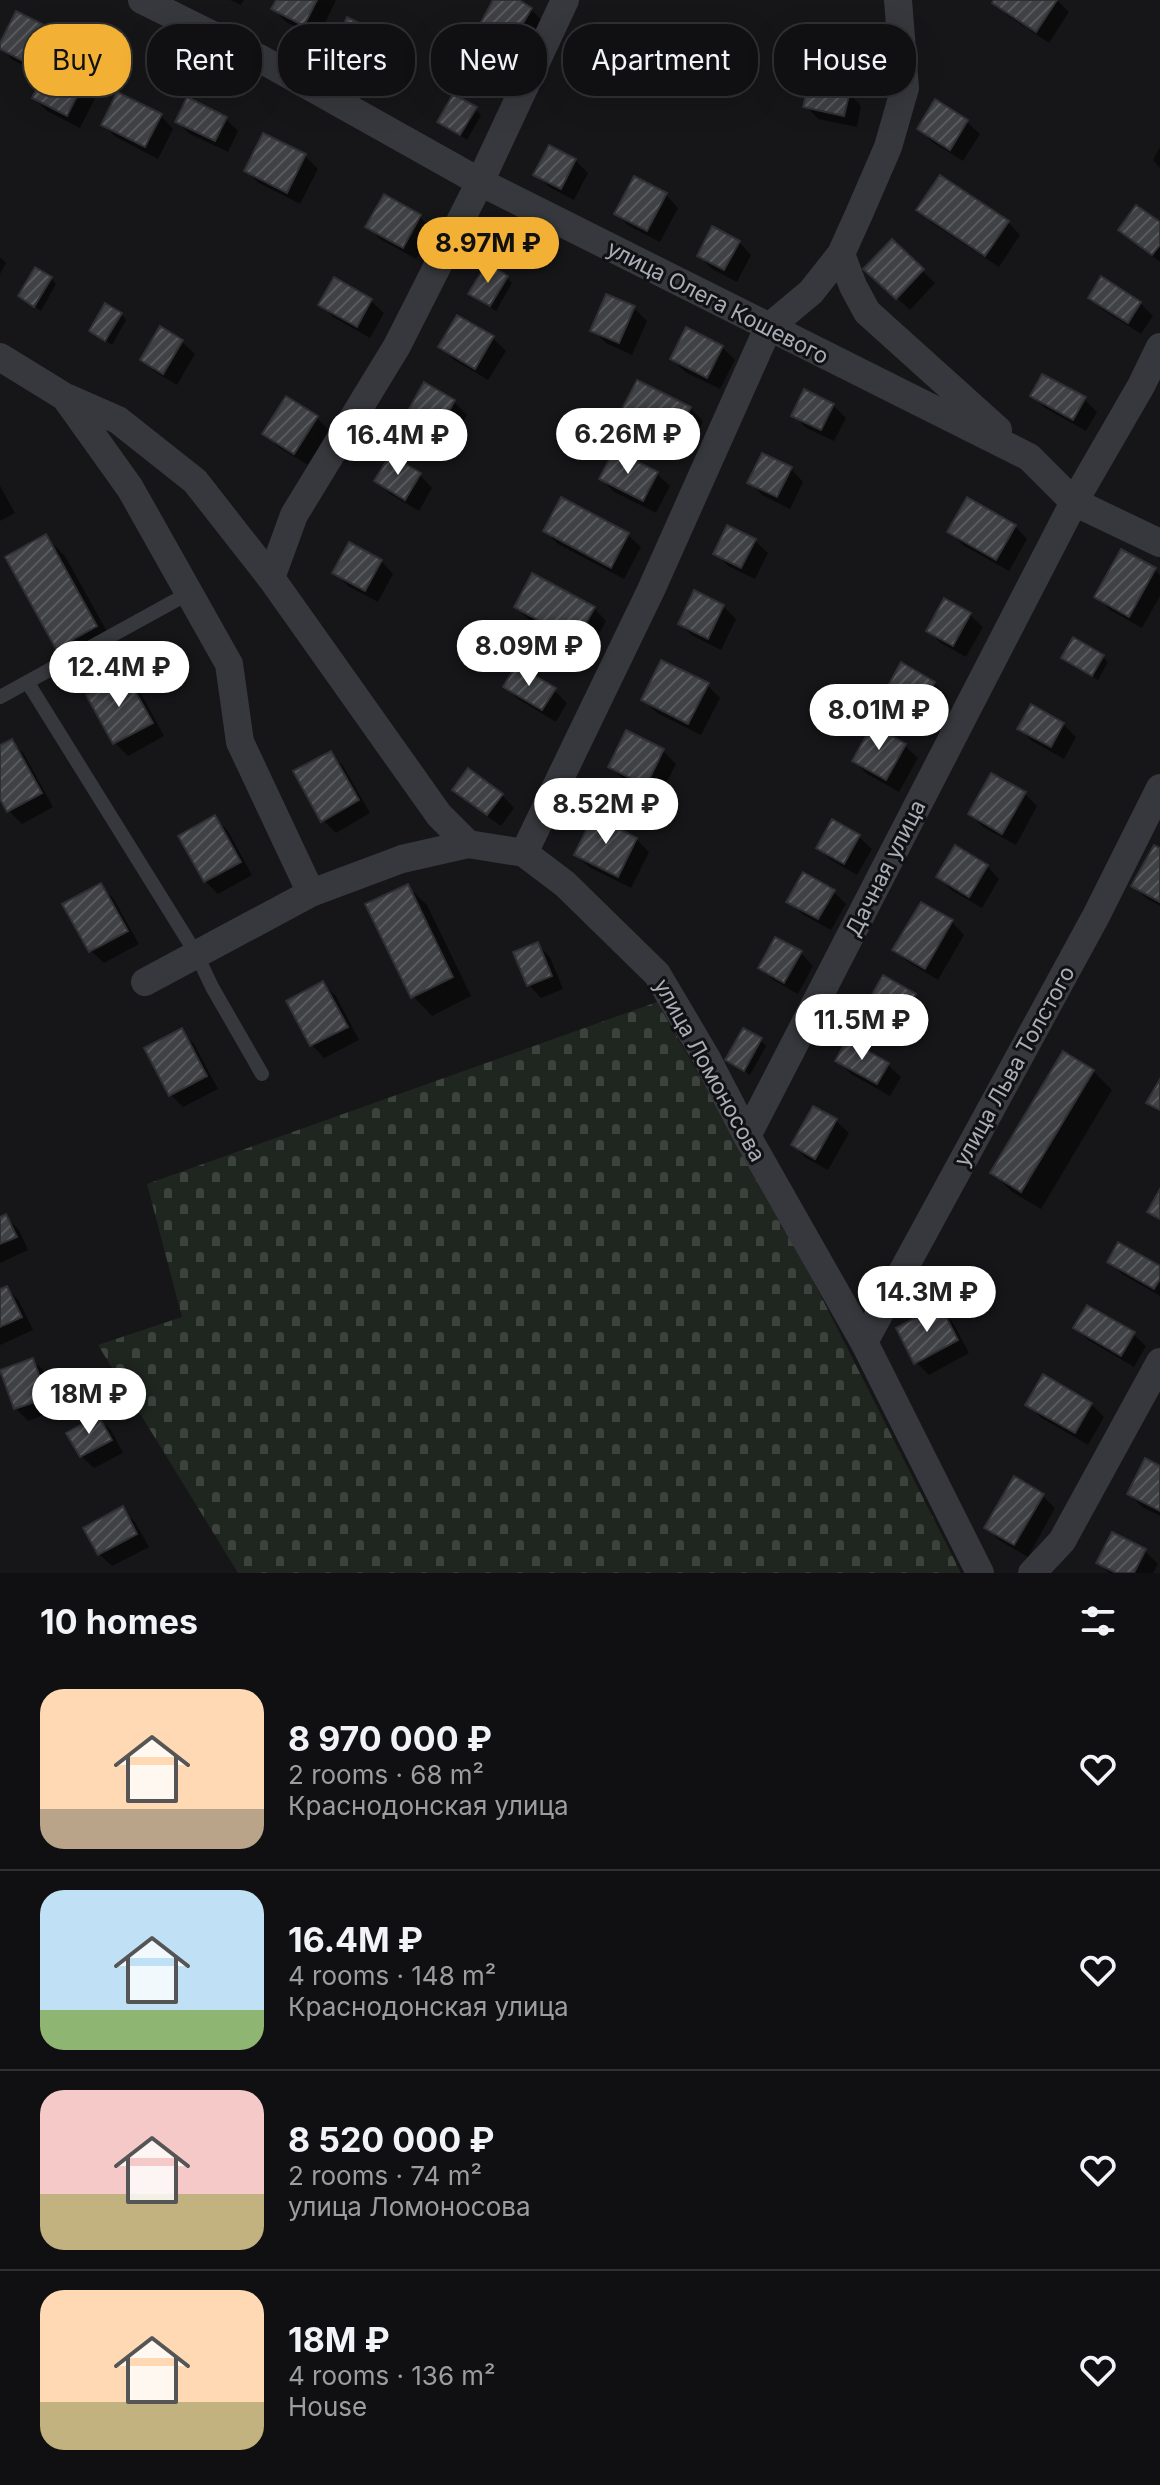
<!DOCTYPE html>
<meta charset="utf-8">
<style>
body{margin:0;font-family:Inter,sans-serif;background:#19191b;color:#f1f3f6;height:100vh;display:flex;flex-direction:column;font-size:30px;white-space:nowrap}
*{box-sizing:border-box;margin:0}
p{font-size:26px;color:#9c9d9f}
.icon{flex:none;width:44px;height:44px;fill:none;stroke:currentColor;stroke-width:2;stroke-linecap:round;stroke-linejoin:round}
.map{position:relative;height:1573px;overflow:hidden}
.details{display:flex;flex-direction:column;background:#101012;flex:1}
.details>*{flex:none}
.guide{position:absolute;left:24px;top:24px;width:1112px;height:72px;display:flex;gap:16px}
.price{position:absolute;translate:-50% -68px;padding:0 18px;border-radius:28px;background:#fff;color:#222;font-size:26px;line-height:52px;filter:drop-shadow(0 2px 4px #0008)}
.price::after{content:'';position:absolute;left:50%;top:48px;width:24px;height:18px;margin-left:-12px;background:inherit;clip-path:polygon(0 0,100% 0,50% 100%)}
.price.active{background:#f2b134;color:#111}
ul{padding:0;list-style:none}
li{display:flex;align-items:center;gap:24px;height:200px;padding:0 40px}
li+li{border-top:2px solid #303032}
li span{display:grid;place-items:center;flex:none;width:224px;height:160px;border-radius:24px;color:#555}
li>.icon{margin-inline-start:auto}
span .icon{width:96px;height:96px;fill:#fffc;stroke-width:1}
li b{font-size:34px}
h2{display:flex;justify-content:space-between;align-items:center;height:96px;padding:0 40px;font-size:34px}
.tag{padding:0 28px;border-radius:32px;background:#101012;box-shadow:0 8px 32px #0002,0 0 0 2px #303032;font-size:28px;line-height:72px}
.tag.active{background:#f2b134;color:#111}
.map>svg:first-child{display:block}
.cemetery{fill:url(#cemetery-stones)}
.shadow{fill:#0007}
.building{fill:url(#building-hatch);stroke:#303034;stroke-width:2}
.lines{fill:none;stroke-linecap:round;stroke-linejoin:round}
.lane{stroke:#37383d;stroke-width:14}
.street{stroke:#37383d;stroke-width:28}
.labels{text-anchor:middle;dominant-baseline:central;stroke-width:6;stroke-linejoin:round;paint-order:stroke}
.street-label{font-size:22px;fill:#a8adb8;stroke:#111113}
</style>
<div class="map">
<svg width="1160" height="1573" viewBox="0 0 1160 1573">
<defs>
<pattern id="cemetery-stones" width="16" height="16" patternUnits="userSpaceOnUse" patternTransform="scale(2)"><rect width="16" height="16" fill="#1e261f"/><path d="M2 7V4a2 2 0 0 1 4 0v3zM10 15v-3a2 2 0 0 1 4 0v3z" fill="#3c433d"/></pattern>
<pattern id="building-hatch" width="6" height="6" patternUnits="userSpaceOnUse" patternTransform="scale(2)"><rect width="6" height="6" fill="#404145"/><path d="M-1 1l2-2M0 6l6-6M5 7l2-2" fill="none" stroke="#595a5e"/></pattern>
</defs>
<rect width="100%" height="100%" fill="#161618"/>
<path class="cemetery" d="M657,1002L784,1223L961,1573H238L98,1345L182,1317L147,1184Z"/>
<path class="shadow" d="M230,0H244L241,5Z
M278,0H336L318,37L286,22L274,9Z
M496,0H514L531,9L543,22L525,54L495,37L482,24Z
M996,0H1057L1069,12L1049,43L1007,15L995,2Z
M41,25L53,38L36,72L13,60L0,48Z
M370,31L382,43L367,74L346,63L333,50Z
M97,56L110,69L80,128L47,111L34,98Z
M849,93L861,106L857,127L818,119L806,106Z
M475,109L481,115L467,140L439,121Z
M161,116L173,129L158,159L116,137L103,125Z
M225,118L238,131L228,152L190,134L177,121Z
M967,122L980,134L963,161L932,142L919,129Z
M1160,147V168L1153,160Z
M305,156L318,169L300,204L259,183L246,171Z
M575,160L588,173L574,200L549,187L536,174Z
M666,195L678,208L660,242L629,226L616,214Z
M385,197L420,217L433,230L416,259L380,239L368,226Z
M919,210L1008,222L1020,235L999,267L932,223Z
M1160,225V262L1120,230Z
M739,242L751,255L737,282L712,269L699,256Z
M892,242L935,283L910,310L879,282Z
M0,257L6,263L0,274Z
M506,277L512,283L496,311L471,294Z
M51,278L56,284L41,311L20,296Z
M335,280L371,301L384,313L370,338L333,317L321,305Z
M1090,298L1140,303L1153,316L1141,334L1103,310Z
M634,308L647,321L632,355L606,343L593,330Z
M121,314L126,320L112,345L91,330Z
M160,329L182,342L195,354L177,385L155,372L142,360Z
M493,338L506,351L488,380L454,360L441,347Z
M722,347L735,360L720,389L685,372L672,359Z
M425,385L454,402L467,415L453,438L424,421L411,408Z
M1032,396L1084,399L1097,412L1086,431L1045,408Z
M833,405L846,418L834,441L806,428L794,415Z
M690,408L703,421L690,447L638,421L625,409Z
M316,417L329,430L308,465L278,447L265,434Z
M791,469L803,482L790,509L762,495L750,482Z
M657,474L670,486L656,513L614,492L601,479Z
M420,475L432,488L419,511L390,494L377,481Z
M0,486L15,513L0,521Z
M562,500L628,535L641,547L624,579L558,544L545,531Z
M1015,526L1027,539L1009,571L963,545L950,532Z
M46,537L65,556L115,646L77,667L58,647Z
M755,541L768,553L755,579L728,566L716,553Z
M381,561L393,574L378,602L348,586L335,573Z
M1155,570L1160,575V596L1142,628L1110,610L1097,597Z
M945,600L970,615L983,627L966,657L941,643L928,631Z
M723,606L736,619L721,650L693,636L680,624Z
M516,607L594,608L606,621L589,653L529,620Z
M1102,656L1108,662L1098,680L1064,658Z
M902,665L934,684L947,696L928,729L896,711L883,699Z
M125,676L138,688L164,736L128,756L115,743L89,696Z
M707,685L720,698L701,735L657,713L644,700Z
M506,687L554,690L567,703L556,722L518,699Z
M1063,724L1076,737L1064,759L1032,741L1019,728Z
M627,733L663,751L676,764L659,797L623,779L610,766Z
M11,741L24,754L53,807L22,824L9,811L0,795V748Z
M905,746L918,758L899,792L867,774L854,761Z
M330,753L343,766L370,813L336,833L323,820Z
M454,789L502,795L514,808L501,826L467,802Z
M1025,794L1037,806L1016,845L983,827L970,814Z
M215,818L228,831L252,875L218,894L205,881L181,837Z
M859,837L872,849L857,875L831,860L818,847Z
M636,839L649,852L631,888L589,867L576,855Z
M1160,850V906L1146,898L1133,886Z
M987,866L999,879L982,908L951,890L939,877Z
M100,885L113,898L139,944L104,963L91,951Z
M407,886L427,905L471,996L432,1016L413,996Z
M833,891L846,904L831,930L802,914L789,901Z
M952,922L964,935L938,980L908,962L895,950Z
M538,945L550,957L563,989L541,998L529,985Z
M801,953L813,966L798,994L773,980L760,967Z
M883,978L915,996L928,1009L910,1041L878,1023L865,1010Z
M323,984L336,996L359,1040L324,1058L312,1045Z
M181,1031L194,1044L218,1089L183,1107L170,1094Z
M760,1040L766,1046L750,1075L727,1059Z
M838,1061L888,1065L901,1077L890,1096L851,1074Z
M1093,1071L1112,1090L1041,1209L1012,1192L993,1173Z
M836,1121L849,1133L828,1170L806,1158L793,1145Z
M6,1217L19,1230L28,1250L0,1263V1220Z
M1109,1261L1160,1269V1296L1122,1274Z
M7,1288L19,1301L33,1330L0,1345V1291Z
M939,1308L952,1321L969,1353L929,1375L916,1362Z
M1075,1328L1133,1334L1146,1346L1134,1367L1088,1340Z
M33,1360L46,1373L58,1410L28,1421L15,1408Z
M1028,1404H1091L1104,1417L1088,1445L1040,1417Z
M98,1418L111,1430L123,1453L94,1468L81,1456Z
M1160,1468V1516L1142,1507L1129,1494Z
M1043,1496L1055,1508L1028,1557L999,1540L986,1527Z
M122,1509L135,1522L149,1547L112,1566L99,1554Z
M1145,1551L1158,1564L1153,1573H1109L1099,1563Z"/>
<path class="building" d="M276,0H317L304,26L271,9Z
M493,0H519L532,8L512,42L480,24Z
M994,0H1057L1036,32L992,3Z
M16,11L42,24L23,61L0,49V43Z
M347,17L371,29L354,63L331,51Z
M62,37L98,54L67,116L32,98Z
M809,82L850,91L844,116L803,107Z
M117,92L162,114L145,147L101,125Z
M453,94L477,107L460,135L437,122Z
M187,97L227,117L215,141L175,122Z
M935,99L968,120L950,150L917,129Z
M263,133L306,154L287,193L244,171Z
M549,145L576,159L561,189L533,175Z
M940,175L1009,221L985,256L916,210Z
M634,176L667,193L647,231L614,214Z
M384,194L421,215L403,248L365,227Z
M1136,205L1160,222V245L1152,255L1118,230Z
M712,226L740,241L724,270L697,256Z
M892,239L924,269L896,299L863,269Z
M487,263L508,276L490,306L468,294Z
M35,267L52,277L34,307L18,296Z
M1101,276L1141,302L1128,323L1088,298Z
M334,277L372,299L357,327L318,305Z
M606,294L635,306L619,343L590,331Z
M105,303L122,313L105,341L89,331Z
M457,315L494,336L475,369L438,347Z
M160,326L183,340L163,374L140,360Z
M686,327L723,346L707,378L670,359Z
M1042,374L1086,397L1073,420L1030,396Z
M637,380L691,407L677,436L622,409Z
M424,382L455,400L440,427L409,409Z
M804,389L834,404L821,430L791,416Z
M286,396L318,416L294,454L262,434Z
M614,450L658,472L643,501L599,479Z
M762,453L792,467L777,497L747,483Z
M390,455L421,473L405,500L374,481Z
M561,497L629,533L611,568L543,531Z
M967,497L1016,525L996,560L947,532Z
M727,525L756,539L741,568L713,554Z
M46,534L97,626L56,649L5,557Z
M349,542L382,560L365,591L332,573Z
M1121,549L1156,568L1129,617L1094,597Z
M532,573L595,607L576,641L514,607Z
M694,590L724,605L708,639L678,624Z
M944,598L971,613L953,646L926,631Z
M1073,637L1104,655L1092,676L1061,658Z
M661,660L709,683L688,724L641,700Z
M901,662L935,682L915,718L881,699Z
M516,665L556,688L542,710L503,687Z
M125,673L153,723L113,744L86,695Z
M1031,704L1064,723L1051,747L1017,729Z
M872,725L906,744L886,780L852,761Z
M626,730L664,749L646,786L608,767Z
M12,739L42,793L7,812L0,799V745Z
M331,751L359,800L321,822L293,771Z
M468,768L503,794L487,815L452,790Z
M991,773L1026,792L1002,834L968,814Z
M215,815L241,862L204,882L178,836Z
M593,816L637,838L618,877L574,855Z
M832,819L860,835L844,864L816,848Z
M955,845L988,865L969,897L936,877Z
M1154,845L1160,848V902L1131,886Z
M803,872L835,890L818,919L786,902Z
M101,883L128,931L89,952L62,904Z
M408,884L453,977L411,998L365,904Z
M921,902L953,920L925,969L892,950Z
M775,937L802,951L784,983L758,968Z
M538,942L552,976L527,986L513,952Z
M883,975L916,994L897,1029L863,1010Z
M323,981L348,1027L310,1046L286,1001Z
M182,1028L207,1076L169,1096L144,1048Z
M743,1028L762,1038L744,1071L725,1060Z
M847,1039L889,1063L877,1084L835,1061Z
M1063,1051L1094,1070L1021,1192L990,1173Z
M1160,1079V1110L1146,1103Z
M813,1106L837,1119L815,1159L791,1145Z
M1160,1189V1219L1147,1212Z
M6,1214L17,1237L0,1244V1217Z
M1118,1242L1160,1266V1279L1154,1289L1107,1262Z
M7,1286L22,1317L0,1327V1289Z
M940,1305L958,1340L914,1364L896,1328Z
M1087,1305L1135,1332L1121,1356L1073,1328Z
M33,1358L47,1398L14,1409L0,1370Z
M1043,1374L1092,1403L1075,1433L1025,1405Z
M98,1415L112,1440L80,1457L66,1433Z
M1145,1458L1160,1466V1511L1127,1494Z
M1014,1476L1044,1494L1014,1545L984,1528Z
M123,1506L137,1534L98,1555L83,1528Z
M1112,1532L1146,1549L1134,1573H1116L1096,1563Z"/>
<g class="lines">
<path class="lane" d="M28,683L197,955L212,987L262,1074
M0,697L189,593"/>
<path class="street" d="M142,0L259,58L480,182L1029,457L1074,502L1160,543
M841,254L853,286L867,312L998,430
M0,357L65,397L130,488L229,664L240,742L311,893
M68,398L118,420L195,481L271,578L439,815L468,844
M271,578L294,515L397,346L480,182L565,0
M524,853L651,590L768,328L811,292L841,254L859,214L888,147L905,88L898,0
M145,982L311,893L402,859L468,844L524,853L565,884L657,974L706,1057L747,1136L864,1342L980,1573
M747,1136L1074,502L1141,386L1160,347
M864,1342L1096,916L1160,788
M1032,1573L1062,1541L1160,1362"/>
</g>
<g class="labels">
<g class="street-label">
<text transform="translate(718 302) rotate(27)">улица Олега Кошевого</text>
<text transform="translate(885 868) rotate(-63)">Дачная улица</text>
<text transform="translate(1014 1066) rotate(-61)">улица Льва Толстого</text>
<text transform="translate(710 1070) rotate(61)">улица Ломоносова</text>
</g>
</g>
</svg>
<b class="price active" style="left:488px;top:285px">8.97M ₽</b>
<b class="price" style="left:628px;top:476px">6.26M ₽</b>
<b class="price" style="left:398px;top:477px">16.4M ₽</b>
<b class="price" style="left:529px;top:688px">8.09M ₽</b>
<b class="price" style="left:119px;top:709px">12.4M ₽</b>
<b class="price" style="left:879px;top:752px">8.01M ₽</b>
<b class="price" style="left:606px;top:846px">8.52M ₽</b>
<b class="price" style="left:862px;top:1062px">11.5M ₽</b>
<b class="price" style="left:927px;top:1334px">14.3M ₽</b>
<b class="price" style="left:89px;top:1436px">18M ₽</b>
<div class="guide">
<a class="tag active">Buy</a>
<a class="tag">Rent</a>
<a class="tag">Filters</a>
<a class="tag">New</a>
<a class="tag">Apartment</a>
<a class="tag">House</a>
</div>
</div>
<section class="details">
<h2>10 homes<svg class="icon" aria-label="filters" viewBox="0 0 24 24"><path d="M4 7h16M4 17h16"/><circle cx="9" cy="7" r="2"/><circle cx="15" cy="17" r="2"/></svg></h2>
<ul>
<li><span style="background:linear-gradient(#ffd9b3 75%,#b9a48a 0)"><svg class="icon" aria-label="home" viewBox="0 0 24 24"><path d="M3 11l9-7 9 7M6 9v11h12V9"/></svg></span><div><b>8 970 000 ₽</b><p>2 rooms · 68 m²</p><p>Краснодонская улица</p></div><svg class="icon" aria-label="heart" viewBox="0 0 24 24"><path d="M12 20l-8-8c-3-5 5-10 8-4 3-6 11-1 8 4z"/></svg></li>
<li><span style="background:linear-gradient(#bfe0f5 75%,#8fb573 0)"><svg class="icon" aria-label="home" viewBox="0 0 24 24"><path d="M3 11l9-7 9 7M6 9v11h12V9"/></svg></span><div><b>16.4M ₽</b><p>4 rooms · 148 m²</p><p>Краснодонская улица</p></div><svg class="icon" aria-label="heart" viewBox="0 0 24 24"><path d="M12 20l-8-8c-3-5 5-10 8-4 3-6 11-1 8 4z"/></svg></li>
<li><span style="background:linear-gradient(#f6c9c9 65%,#c2b280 0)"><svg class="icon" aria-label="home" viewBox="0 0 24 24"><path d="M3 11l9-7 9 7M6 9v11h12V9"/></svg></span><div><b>8 520 000 ₽</b><p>2 rooms · 74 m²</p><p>улица Ломоносова</p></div><svg class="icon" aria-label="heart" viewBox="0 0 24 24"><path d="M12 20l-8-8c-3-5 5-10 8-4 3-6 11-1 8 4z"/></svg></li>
<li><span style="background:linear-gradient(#ffd9b3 70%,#c2b280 0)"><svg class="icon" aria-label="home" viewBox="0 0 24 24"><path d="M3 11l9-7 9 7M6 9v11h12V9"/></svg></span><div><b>18M ₽</b><p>4 rooms · 136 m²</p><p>House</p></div><svg class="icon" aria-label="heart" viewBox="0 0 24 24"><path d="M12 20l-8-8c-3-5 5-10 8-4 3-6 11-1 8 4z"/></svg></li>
</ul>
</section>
